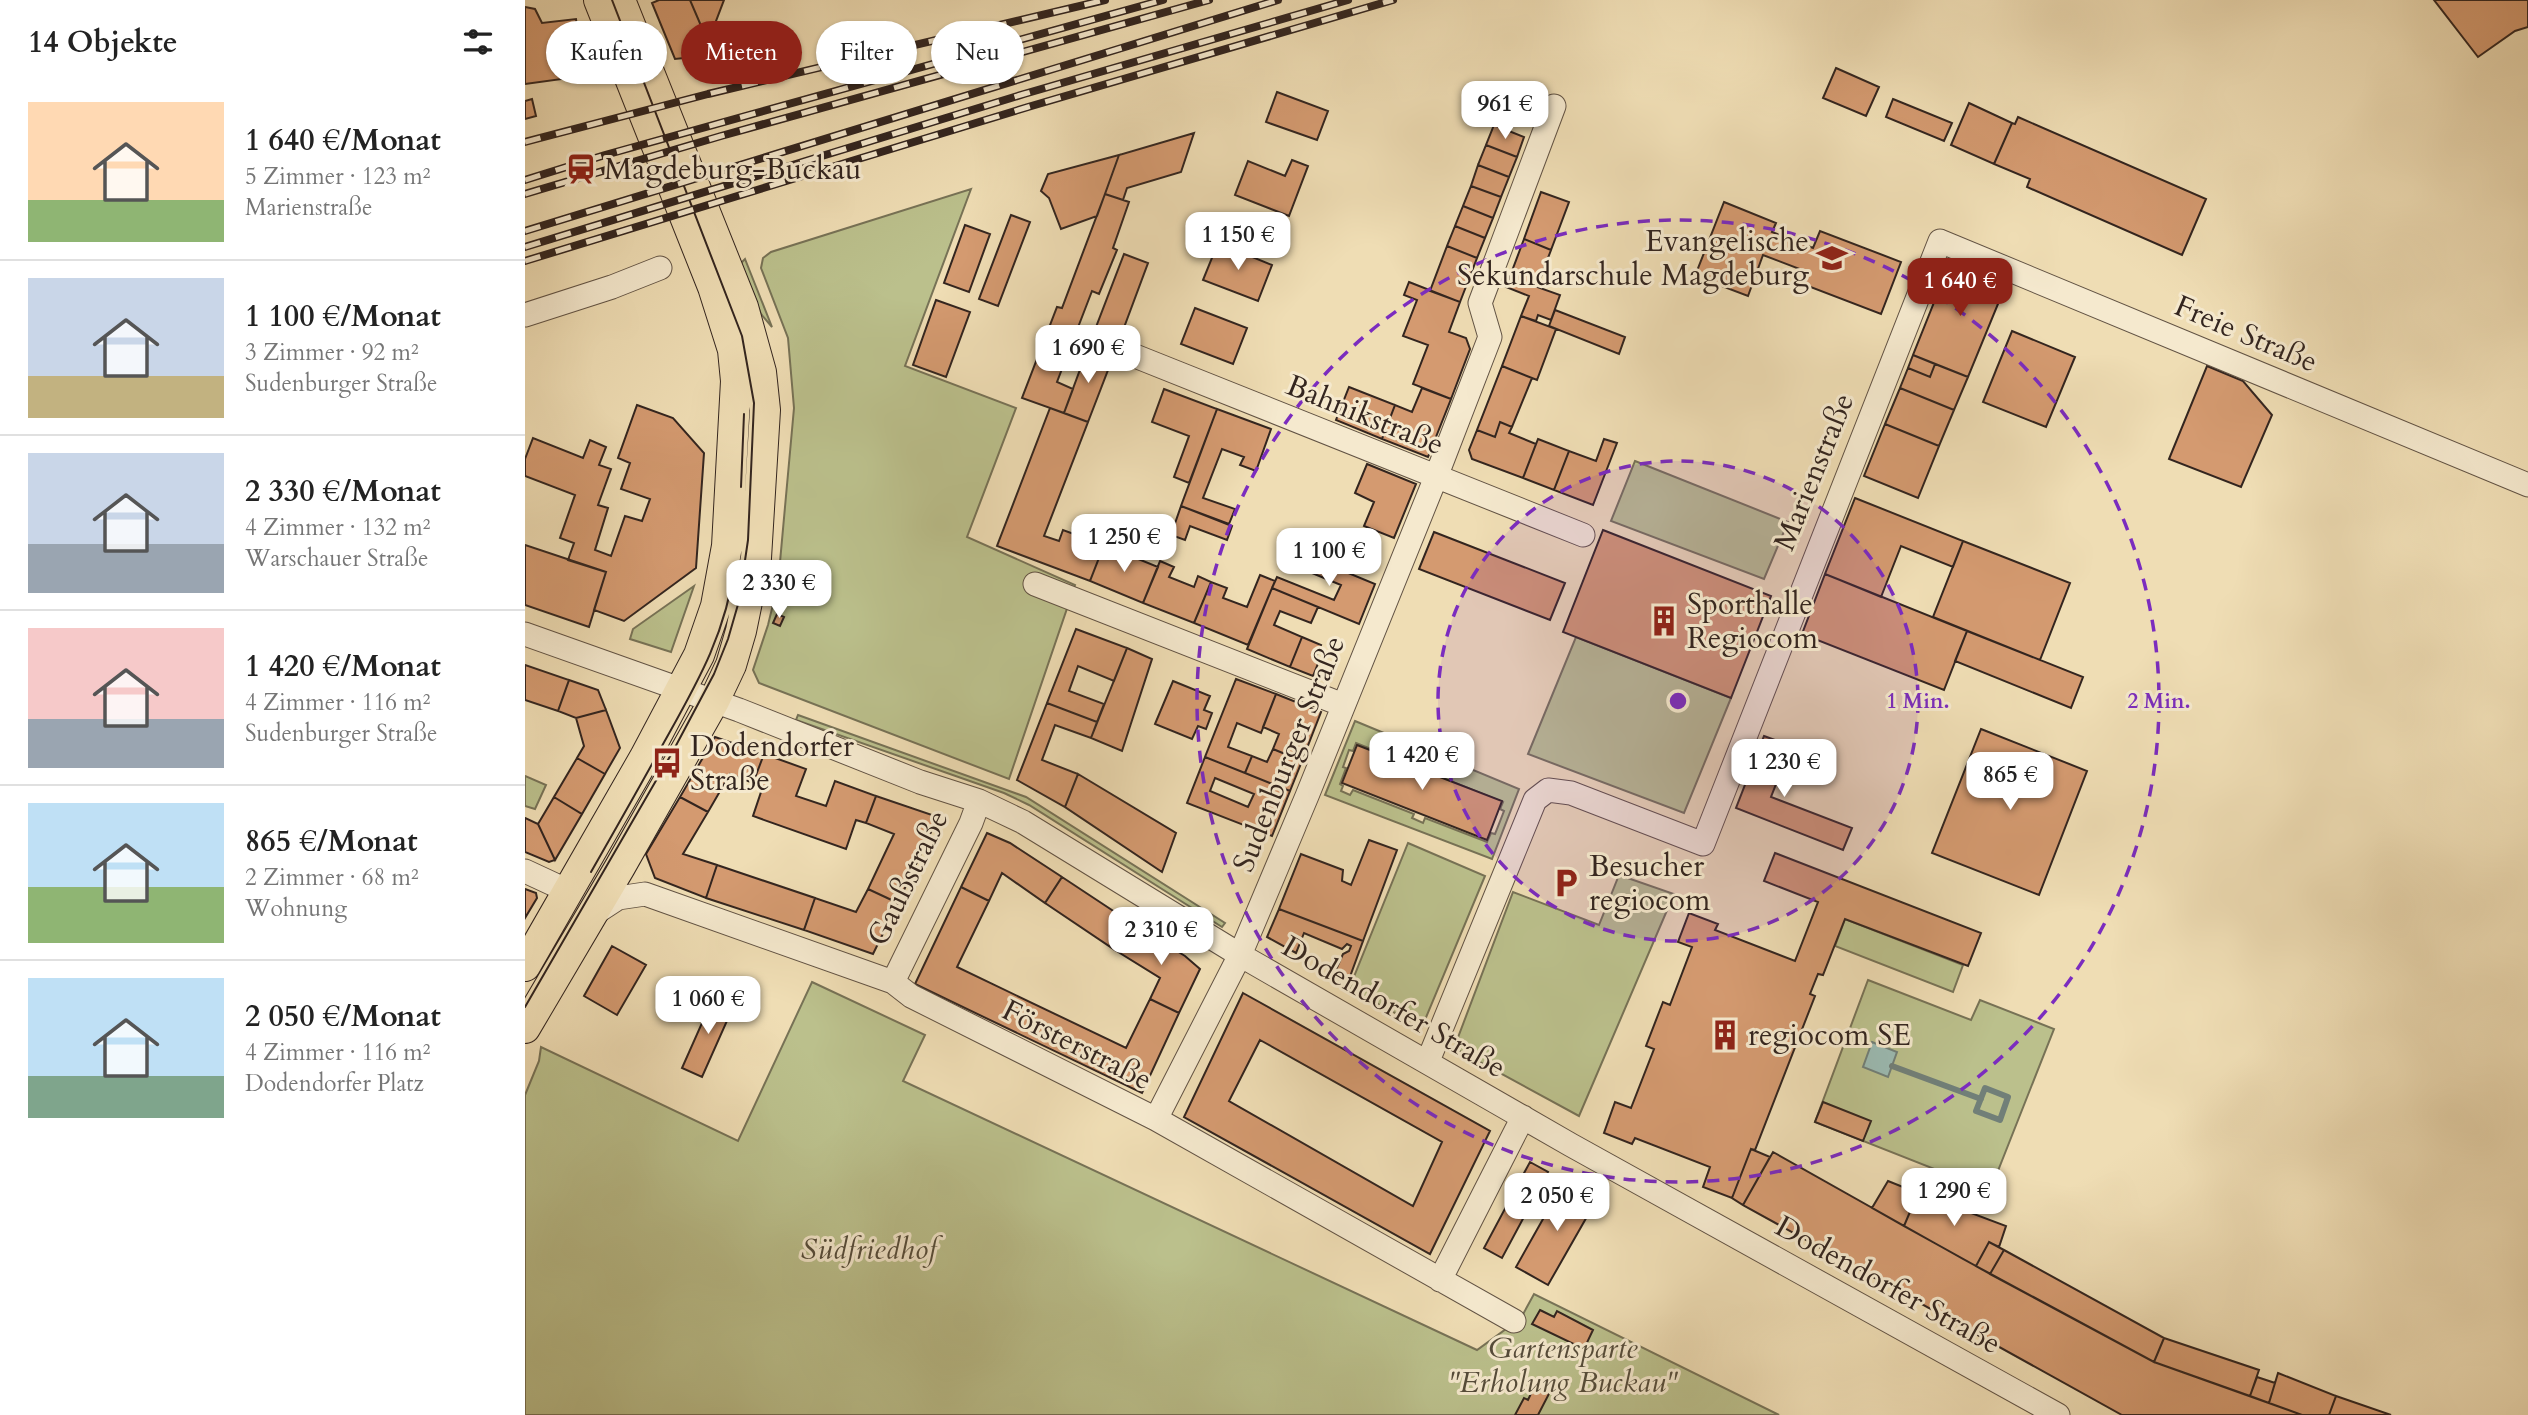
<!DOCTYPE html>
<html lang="de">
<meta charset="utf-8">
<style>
body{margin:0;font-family:Cardo,serif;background:#f6f6f6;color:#222;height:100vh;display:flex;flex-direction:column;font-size:26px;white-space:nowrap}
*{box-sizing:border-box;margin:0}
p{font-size:23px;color:#767676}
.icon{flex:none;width:38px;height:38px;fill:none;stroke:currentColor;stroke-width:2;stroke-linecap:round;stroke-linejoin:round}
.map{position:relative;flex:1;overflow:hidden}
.details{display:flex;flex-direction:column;background:#fff;width:525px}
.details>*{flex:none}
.guide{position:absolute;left:21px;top:21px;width:665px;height:63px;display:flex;gap:14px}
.price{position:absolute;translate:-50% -60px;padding:0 16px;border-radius:14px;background:#fff;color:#222;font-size:23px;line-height:46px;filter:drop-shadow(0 2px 4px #0008)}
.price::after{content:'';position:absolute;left:50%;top:42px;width:21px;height:16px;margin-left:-10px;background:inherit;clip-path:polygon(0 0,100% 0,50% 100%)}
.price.active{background:#8f2418;color:#fff}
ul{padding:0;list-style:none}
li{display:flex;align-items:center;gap:21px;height:175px;padding:0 28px}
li+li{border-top:2px solid #e0e0e0}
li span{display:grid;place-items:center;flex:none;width:196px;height:140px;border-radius:0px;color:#555}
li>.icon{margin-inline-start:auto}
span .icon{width:84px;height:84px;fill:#fffc;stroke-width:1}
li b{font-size:30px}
h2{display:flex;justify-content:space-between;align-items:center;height:84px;padding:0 28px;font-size:30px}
.tag{padding:0 24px;border-radius:32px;background:#fff;box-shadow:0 2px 5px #0004;font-size:24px;line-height:63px}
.tag.active{background:#8f2418;color:#fff}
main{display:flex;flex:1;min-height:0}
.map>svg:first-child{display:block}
.green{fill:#bbc08c;stroke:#777256;stroke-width:2;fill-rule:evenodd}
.water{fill:#9bbbb3;stroke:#717f78;stroke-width:2}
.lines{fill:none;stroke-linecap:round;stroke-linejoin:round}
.stream{stroke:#717f78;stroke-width:6}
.building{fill:#d49a70;stroke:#33251f;stroke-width:2;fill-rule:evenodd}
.minor-casing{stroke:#625344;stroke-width:25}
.major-casing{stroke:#33251f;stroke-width:32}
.minor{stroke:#f5e9ce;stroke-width:23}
.major{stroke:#efddb4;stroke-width:30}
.tram{stroke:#33251f;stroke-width:2}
.rail-casing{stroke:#33251f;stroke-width:8}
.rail{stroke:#f5e9ce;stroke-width:5;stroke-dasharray:16;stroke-linecap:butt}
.ring{fill:none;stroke:#7b2cbf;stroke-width:3.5;stroke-dasharray:12 9}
.labels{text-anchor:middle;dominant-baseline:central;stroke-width:6;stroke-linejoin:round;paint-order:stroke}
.poi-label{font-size:30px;fill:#33251f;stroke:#f5e9ce;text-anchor:start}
.street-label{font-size:30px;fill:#33251f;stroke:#f5e9ce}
.park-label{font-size:30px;font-style:italic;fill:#554c3a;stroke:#f5e9ce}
.centre{fill:#7b2cbf;stroke:#f5e9ce;stroke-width:3.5}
.ring-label{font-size:21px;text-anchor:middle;font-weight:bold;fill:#7b2cbf;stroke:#f5e9ce;stroke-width:6;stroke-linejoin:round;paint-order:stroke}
</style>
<main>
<section class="details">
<h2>14 Objekte<svg class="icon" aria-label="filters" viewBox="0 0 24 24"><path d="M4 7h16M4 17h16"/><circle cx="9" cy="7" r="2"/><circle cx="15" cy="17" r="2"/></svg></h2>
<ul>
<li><span style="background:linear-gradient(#ffd9b3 70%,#8fb573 0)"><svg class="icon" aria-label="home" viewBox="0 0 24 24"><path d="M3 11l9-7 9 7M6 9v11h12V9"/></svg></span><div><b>1 640 €/Monat</b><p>5 Zimmer · 123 m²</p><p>Marienstraße</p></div></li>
<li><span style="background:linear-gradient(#c9d6e8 70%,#c2b280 0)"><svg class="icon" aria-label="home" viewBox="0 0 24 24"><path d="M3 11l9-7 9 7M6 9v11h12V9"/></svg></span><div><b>1 100 €/Monat</b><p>3 Zimmer · 92 m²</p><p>Sudenburger Straße</p></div></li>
<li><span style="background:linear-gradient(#c9d6e8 65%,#9aa5b1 0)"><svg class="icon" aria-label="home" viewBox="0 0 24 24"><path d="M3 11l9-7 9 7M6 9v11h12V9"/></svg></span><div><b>2 330 €/Monat</b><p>4 Zimmer · 132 m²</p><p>Warschauer Straße</p></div></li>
<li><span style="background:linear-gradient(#f6c9c9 65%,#9aa5b1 0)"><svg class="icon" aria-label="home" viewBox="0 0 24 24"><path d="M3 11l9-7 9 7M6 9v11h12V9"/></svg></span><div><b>1 420 €/Monat</b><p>4 Zimmer · 116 m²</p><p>Sudenburger Straße</p></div></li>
<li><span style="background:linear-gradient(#bfe0f5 60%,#8fb573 0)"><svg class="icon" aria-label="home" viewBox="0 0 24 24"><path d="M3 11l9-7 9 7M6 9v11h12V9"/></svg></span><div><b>865 €/Monat</b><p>2 Zimmer · 68 m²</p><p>Wohnung</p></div></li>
<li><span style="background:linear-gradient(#bfe0f5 70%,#7fa58c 0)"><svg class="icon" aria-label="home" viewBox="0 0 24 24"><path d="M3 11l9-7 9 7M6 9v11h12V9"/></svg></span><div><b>2 050 €/Monat</b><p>4 Zimmer · 116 m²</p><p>Dodendorfer Platz</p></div></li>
</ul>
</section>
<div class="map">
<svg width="2003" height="1415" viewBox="0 0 2003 1415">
<rect width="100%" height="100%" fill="#efddb4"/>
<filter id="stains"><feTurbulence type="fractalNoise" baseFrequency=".00286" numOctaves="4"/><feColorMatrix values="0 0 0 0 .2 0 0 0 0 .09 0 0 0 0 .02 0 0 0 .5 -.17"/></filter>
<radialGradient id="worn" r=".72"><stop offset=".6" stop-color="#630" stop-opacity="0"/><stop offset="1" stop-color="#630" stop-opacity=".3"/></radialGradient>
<path class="green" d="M446,189L380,366L491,408L442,537L550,585L484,779L234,683L228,670L243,625L253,584L269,408L263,338L236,268L238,258L246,252Z
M220,259L247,327L236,314L216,263Z
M1110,461L1263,522L1239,579L1086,521Z
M169,586L146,652L105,639L108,629Z
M1051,637L1206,698L1159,813L1003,754Z
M273,715L501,797L700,923L697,927L504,805L479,793L271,720Z
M830,721L994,789L967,859L800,795ZM831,743L978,802L975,809L979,811L970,834L966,833L962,842L900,818L898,823L887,818L889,814L828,790L825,795L816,791L818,786L815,784L821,768L818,767L824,750L828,751Z
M0,776L21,785L10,809L0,806Z
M883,843L960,876L897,1027L824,989Z
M1094,875L1149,894L1054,1116L929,1048L988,892L1074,925Z
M1320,919L1438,965L1428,992L1310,946Z
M1343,980L1446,1020L1455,1000L1529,1029L1465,1191L1290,1122Z
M287,982L400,1035L378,1081L952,1350L996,1318L1009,1294L1254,1415H0V1095L14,1061L16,1047L213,1141Z"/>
<path class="water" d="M1347,1042L1372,1052L1363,1077L1338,1067Z"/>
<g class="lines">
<path class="stream" d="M1367,1066L1456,1099
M1460,1088L1483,1097L1475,1120L1451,1111Z"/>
</g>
<path class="building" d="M134,0H165L183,42L178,56L150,59L127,3Z
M165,0H199L183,42Z
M1909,0H2003V27L1990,31L1953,57Z
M0,7L10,9L17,23L51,19L59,76L0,84Z
M63,51L73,73L59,76L56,52Z
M1311,68L1354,87L1341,116L1298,98Z
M752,92L803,111L792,140L741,122Z
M7,99L11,116L0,119V101Z
M1368,99L1427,123L1419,141L1361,117Z
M1444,103L1487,123L1469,164L1426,145Z
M1493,117L1681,199L1657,255L1502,187L1505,179L1469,164L1487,123L1490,124Z
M969,125L999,137L992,157L961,145Z
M669,133L656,172L602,188L598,200L580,194L594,155Z
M961,145L992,157L984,177L953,165Z
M594,155L572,216L536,229L524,198L516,191L523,174Z
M767,160L783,166L764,216L710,195L723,161L760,176Z
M953,165L984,177L976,197L946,186Z
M946,186L976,197L968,218L938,206Z
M1016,192L1044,202L1026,250L999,239Z
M580,194L604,202L588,248L592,250L574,294L567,291L532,382L548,389L539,413L497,398L532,307L537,308Z
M1199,202L1251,223L1247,232L1288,248L1295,231L1376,262L1356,314L1275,283L1280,271L1238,255L1223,296L1170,276Z
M938,206L968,218L960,238L930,226Z
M486,215L505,222L473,306L454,299Z
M440,225L465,234L444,292L419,283Z
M930,226L960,238L952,258L922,246Z
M999,239L1026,250L1012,287L1035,295L1026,320L1013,315L1011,321L996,316L1004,296L981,287Z
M693,243L747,265L733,301L678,280Z
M922,246L952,258L935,302L905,291Z
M599,254L623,263L588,357L563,348Z
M1432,261L1482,282L1443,377L1388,355L1424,265Z
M884,282L935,302L924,332L941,338L945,349L926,399L888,384L903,345L878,336L892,300L879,295Z
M411,300L445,312L421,377L388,365Z
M670,308L722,328L708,364L656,344Z
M1030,310L1100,337L1094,354L1024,326Z
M996,316L1031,329L1012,380L977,366Z
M1487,331L1550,357L1521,427L1458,402Z
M563,348L588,357L563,422L539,413Z
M1388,355L1410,364L1405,377L1383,368Z
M1410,364L1443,377L1429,410L1375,388L1383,368L1405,377Z
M977,366L1007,378L987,427L975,422L970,437L952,430Z
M1682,366L1718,381L1747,415L1716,487L1644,459Z
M824,387L870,405L857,439L811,420Z
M897,388L926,399L903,457L857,439L870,405L887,412Z
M1375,388L1429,410L1414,446L1360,424Z
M639,389L692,409L664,483L649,477L664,436L627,422Z
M112,405L148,418L179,453L171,568L99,621L69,610L81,572L43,560L49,543L35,538L50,495L0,476V459L8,438L58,458L65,440L81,447L74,465L86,469L73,505L83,508L70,550L86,556L100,516L117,521L125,499L96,489L105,463L93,458Z
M525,408L563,422L519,536L534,541L538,530L579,545L565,581L472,546Z
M692,409L746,429L731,471L715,465L719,457L697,449L678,498L710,509L704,524L656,506Z
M975,422L987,427L984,433L1011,444L998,478L947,459L944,450L952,430L970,437Z
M1360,424L1414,446L1393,498L1339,476Z
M1013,439L1044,451L1029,490L998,478Z
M1079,439L1092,443L1068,505L1029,490L1044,451L1071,461Z
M842,464L891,484L869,538L839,526L849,502L830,493Z
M1330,498L1438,541L1428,567L1376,546L1356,597L1300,574Z
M656,506L707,526L702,540L665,526L660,540L646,535Z
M1078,530L1246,596L1206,698L1038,632Z
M909,532L1040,583L1025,620L894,569Z
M1438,541L1545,583L1515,660L1408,617Z
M0,545L81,572L64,627L0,605Z
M579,545L633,567L618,603L565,581Z
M763,548L850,584L834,624L747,588L752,577L809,600L816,585L758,561Z
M635,561L649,567L644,577L669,587L673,576L686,582L669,623L618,603Z
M1300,574L1442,631L1419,690L1277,634Z
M735,575L750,581L723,645L669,623L686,582L702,588L698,598L722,607Z
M747,588L793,607L786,623L755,611L749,625L777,637L765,667L722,649Z
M252,614L259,617L255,626L248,623Z
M551,629L602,648L589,681L553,666L544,691L579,704L572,722L522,703Z
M1442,631L1558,677L1546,708L1430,661Z
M777,637L796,645L790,659L794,661L788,676L765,667Z
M602,648L627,659L597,751L566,738Z
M0,665L44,680L33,711L0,700Z
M711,679L751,694L736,733L712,723L703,747L727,756L720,773L680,757Z
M44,680L73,690L81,710L51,718L33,711Z
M648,681L685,696L679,710L687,713L681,729L673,726L667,739L630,724Z
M751,694L796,712L777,761L748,749L754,734L738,727Z
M522,703L572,722L566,738L530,725L517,760L553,774L540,807L492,780Z
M81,710L95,748L80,774L52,758L59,746L51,718Z
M1456,729L1562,771L1514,895L1407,853Z
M1239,736L1266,746L1246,797L1327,828L1318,850L1211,808Z
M190,737L239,754L228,783L205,774L183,812L155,797Z
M832,745L977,801L962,840L817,783Z
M748,749L777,761L765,791L720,773L727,756L742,762Z
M239,754L281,769L271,796L301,806L310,781L351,796L341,823L331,820L321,849L228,816L238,786L228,783Z
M680,757L765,791L747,836L662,803ZM690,778L729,794L723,807L685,791Z
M52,758L80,774L57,814L29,797Z
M553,774L651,833L637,872L540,807Z
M351,796L413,817L373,903L343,889L369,834L341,823Z
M29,797L57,814L30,860L13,824Z
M155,797L183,812L158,854L192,865L181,898L130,878L121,854Z
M0,818L13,824L30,860L24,862L0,852Z
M462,833L485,843L537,877L520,903L477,873L464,901L436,887Z
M844,840L872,850L838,941L754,909L776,854L818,870L817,881L826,885Z
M1250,853L1456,933L1443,966L1320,919L1298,975L1293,974L1285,994L1290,996L1230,1150L1226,1149L1207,1198L1178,1187L1185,1167L1110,1138L1107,1144L1079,1133L1090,1102L1106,1108L1129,1049L1121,1046L1138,1002L1145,1005L1167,947L1153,942L1164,913L1193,924L1190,930L1270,961L1293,902L1239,881Z
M192,865L290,898L279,930L181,898Z
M537,877L608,924L590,950L520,903Z
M436,887L464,901L432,967L601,1048L625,999L654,1013L617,1093L390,984Z
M0,889L11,893L12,898L0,918Z
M343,889L373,903L348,954L279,930L290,898L331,912Z
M754,909L838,941L823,982L809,974L818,954L824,951L826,946L822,944L817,949L779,933L771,953L742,937Z
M608,924L660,956L675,969L654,1013L625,999L635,978L590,950Z
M87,946L121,965L92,1015L59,996Z
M718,993L965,1131L905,1254L659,1117ZM735,1040L917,1142L888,1206L704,1101Z
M189,996L209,1005L177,1077L157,1068Z
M1298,1102L1346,1121L1338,1141L1290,1122Z
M1226,1149L1245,1157L1218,1205L1207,1198Z
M1248,1152L1438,1259L1629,1362L1777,1415H1597L1218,1205Z
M1005,1162L1023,1172L977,1258L959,1248Z
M1040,1180L1072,1199L1023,1285L991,1267Z
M1363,1181L1393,1193L1379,1226L1347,1208Z
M1393,1193L1481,1226L1474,1247L1464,1242L1451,1266L1379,1226Z
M1464,1242L1479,1250L1465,1274L1451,1266Z
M1479,1250L1639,1338L1629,1362L1465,1274Z
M1015,1310L1029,1317L1032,1311L1068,1330L1059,1349L1007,1324Z
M1639,1338L1734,1370L1725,1396L1629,1362Z
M1753,1373L1811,1396L1804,1415H1777L1744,1403Z
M1732,1377L1750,1383L1744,1403L1725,1396Z
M1012,1381L1027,1388L1013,1415H990L999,1398L1003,1400Z
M1811,1396L1866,1415H1804Z"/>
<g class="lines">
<g class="minor-casing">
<path id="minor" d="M0,315L87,287L135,268
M600,352L1058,535
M510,584L818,705
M0,634L214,710L395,782L454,801L498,822L715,955L1046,1145L1533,1415
M0,871L43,891
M67,915L93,898L120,894L368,982L386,996L631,1119L989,1321
M368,982L446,823L454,801
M903,1061L1010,800L1023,790L1046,793L1178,844L1415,241L2003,485
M631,1119L715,955L782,796L911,477L965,337L955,303L1029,106
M915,1280L998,1117"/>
</g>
<g class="major-casing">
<path id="major" d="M0,966L120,757L174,655L191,606L202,546L211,381L208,350L188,287L74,0
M0,1028L95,867L189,701L206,665L216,631L231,558L240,410L236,372L218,307L95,0"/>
</g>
<use href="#minor" class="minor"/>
<use href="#major" class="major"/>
<path class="tram" d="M216,487L219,414
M66,872C90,830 114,788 137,746C171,685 201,635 210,564
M0,1007L147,753L189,674L203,639L214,601L223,540L229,403L217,336L87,0"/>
<g class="rail-casing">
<path id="rail" d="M0,142L183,94L580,0
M0,180L80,155L638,0
M0,194L196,136L684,0
M0,231L753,0
M0,247L499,94L823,0
M0,261L503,107L868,0"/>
</g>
<use href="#rail" class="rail"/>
</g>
<circle cx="1153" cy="701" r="240" fill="#7b2cbf" fill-opacity=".12"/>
<g class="ring">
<circle cx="1153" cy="701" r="240"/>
<circle cx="1153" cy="701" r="481"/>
</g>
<defs>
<g id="station-bare" transform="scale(2.415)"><path d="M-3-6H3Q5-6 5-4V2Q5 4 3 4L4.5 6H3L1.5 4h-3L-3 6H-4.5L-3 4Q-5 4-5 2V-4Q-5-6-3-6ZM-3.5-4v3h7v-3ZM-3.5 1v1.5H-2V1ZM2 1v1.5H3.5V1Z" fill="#8f2418" stroke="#f5e9ce" stroke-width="2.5" paint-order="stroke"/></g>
<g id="school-bare" transform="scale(2.415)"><path d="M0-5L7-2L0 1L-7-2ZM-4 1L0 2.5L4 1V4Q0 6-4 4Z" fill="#8f2418" stroke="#f5e9ce" stroke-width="2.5" paint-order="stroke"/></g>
<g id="building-bare" transform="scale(2.415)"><path d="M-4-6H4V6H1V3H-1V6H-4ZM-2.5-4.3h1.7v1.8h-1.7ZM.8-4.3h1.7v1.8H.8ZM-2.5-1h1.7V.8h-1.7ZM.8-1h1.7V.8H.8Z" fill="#8f2418" stroke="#f5e9ce" stroke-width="2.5" paint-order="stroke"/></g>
<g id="bus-bare" transform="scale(2.415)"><path d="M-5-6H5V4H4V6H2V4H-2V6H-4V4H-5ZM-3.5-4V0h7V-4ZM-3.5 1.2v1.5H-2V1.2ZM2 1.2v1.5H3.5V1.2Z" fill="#8f2418" stroke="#f5e9ce" stroke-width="2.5" paint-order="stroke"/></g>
<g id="parking-bare" transform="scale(2.415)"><path d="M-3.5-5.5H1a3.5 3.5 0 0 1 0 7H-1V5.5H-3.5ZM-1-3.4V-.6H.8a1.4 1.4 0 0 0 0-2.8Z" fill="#8f2418" stroke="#f5e9ce" stroke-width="2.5" paint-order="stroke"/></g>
</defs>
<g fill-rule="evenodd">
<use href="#station-bare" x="56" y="169"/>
<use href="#school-bare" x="1307" y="258"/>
<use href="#building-bare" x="1139" y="621"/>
<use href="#bus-bare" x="142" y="763"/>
<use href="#parking-bare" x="1041" y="883"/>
<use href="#building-bare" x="1200" y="1035"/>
</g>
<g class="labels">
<g class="poi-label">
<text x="79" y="169">Magdeburg-Buckau</text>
<text x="1284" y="241" text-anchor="end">Evangelische<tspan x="1284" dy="34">Sekundarschule Magdeburg</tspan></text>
<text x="1162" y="604">Sporthalle<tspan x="1162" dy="34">Regiocom</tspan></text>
<text x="165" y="746">Dodendorfer<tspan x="165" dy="34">Straße</tspan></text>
<text x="1064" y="866">Besucher<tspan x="1064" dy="34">regiocom</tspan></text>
<text x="1223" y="1035">regiocom SE</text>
</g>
<g class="street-label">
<text transform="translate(1721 334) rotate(23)">Freie Straße</text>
<text transform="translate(840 415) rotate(22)">Bahnikstraße</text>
<text transform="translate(1289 472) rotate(-68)">Marienstraße</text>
<text transform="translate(764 754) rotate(-68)">Sudenburger Straße</text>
<text transform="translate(383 878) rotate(-64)">Gaußstraße</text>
<text transform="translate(869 1007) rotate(30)">Dodendorfer Straße</text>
<text transform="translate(552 1045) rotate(27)">Försterstraße</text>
<text transform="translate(1363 1285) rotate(29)">Dodendorfer Straße</text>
</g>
<g class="park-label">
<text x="344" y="1249">Südfriedhof</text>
<text x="1038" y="1348">Gartensparte<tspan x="1038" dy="34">"Erholung Buckau"</tspan></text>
</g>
</g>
<circle cx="1153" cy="701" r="10" class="centre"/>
<g class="ring-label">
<text x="1393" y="708">1 Min.</text>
<text x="1634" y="708">2 Min.</text>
</g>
<rect width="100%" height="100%" filter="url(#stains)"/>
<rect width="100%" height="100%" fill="url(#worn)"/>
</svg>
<b class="price" style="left:980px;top:141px">961 €</b>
<b class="price" style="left:713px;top:272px">1 150 €</b>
<b class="price active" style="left:1435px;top:318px">1 640 €</b>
<b class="price" style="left:563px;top:385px">1 690 €</b>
<b class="price" style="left:599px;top:574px">1 250 €</b>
<b class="price" style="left:804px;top:588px">1 100 €</b>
<b class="price" style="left:254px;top:620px">2 330 €</b>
<b class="price" style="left:897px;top:792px">1 420 €</b>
<b class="price" style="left:1259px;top:799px">1 230 €</b>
<b class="price" style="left:1485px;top:812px">865 €</b>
<b class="price" style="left:636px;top:967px">2 310 €</b>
<b class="price" style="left:183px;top:1036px">1 060 €</b>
<b class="price" style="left:1429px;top:1228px">1 290 €</b>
<b class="price" style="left:1032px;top:1233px">2 050 €</b>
<div class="guide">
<a class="tag">Kaufen</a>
<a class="tag active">Mieten</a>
<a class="tag">Filter</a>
<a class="tag">Neu</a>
</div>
</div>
</main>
